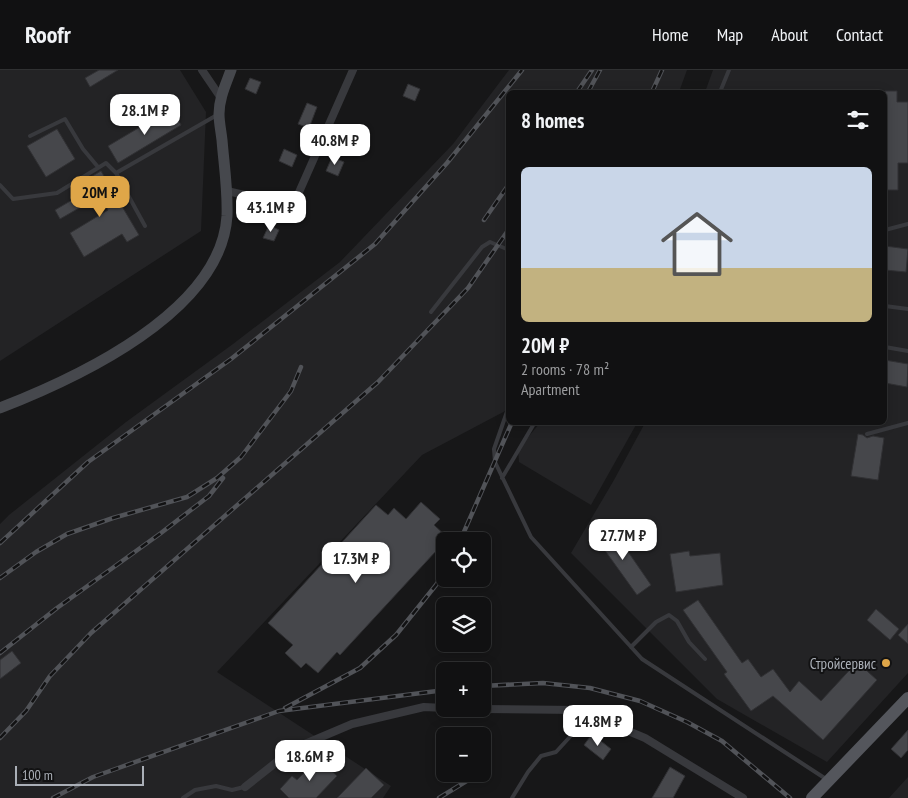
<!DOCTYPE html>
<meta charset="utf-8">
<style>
body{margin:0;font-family:"PT Sans Narrow",sans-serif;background:#1a1a1b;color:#f1f3f6;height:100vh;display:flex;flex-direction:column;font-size:19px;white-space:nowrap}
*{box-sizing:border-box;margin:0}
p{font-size:16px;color:#9c9d9f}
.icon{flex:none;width:28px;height:28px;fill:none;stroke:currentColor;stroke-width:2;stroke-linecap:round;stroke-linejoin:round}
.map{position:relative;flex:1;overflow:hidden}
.details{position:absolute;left:506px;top:20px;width:381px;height:335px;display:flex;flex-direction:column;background:#111112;border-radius:8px;box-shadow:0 2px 12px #0003,0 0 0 1px #303132}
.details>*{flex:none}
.tools{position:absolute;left:436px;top:462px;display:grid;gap:10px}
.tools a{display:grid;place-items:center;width:55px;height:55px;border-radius:8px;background:#111112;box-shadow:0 2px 12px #0003,0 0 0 1px #303132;font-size:25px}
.scale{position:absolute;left:15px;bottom:12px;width:129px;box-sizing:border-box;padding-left:5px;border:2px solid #aaafb7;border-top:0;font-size:14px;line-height:18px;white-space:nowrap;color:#aaafb7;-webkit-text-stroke:4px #121213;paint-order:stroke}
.price{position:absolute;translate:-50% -42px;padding:0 11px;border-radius:10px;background:#fff;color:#222;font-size:16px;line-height:32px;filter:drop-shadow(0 1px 2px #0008)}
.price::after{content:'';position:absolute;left:50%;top:30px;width:15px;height:11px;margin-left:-8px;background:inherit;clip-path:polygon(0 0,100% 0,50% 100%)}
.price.on{background:#dfa648;color:#111}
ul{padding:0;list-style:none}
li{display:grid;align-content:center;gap:10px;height:265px;padding:0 15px}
li span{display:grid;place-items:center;height:155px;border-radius:8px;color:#555}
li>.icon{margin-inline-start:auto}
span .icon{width:90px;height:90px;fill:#fffc;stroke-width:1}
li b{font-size:21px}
h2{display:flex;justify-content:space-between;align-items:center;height:60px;padding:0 15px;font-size:21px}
header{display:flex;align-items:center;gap:30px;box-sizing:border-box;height:70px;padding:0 25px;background:#111112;border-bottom:1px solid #303132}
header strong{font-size:24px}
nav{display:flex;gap:28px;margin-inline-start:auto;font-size:18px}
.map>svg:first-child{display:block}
.built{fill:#232325}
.building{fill:#46474b;stroke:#313134}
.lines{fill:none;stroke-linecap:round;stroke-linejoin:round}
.lane{stroke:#38393d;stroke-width:4}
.street{stroke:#38393d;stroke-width:8}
.secondary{stroke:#46484d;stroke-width:11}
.primary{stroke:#54565c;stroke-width:12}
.rail-casing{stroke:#515358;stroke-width:4.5}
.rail{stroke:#121213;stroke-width:2.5;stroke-dasharray:8;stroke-linecap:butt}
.poi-dot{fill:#dfa648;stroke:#121213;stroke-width:2}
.labels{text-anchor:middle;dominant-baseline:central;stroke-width:4;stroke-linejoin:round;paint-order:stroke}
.poi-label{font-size:15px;fill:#aaafb7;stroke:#121213;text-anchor:end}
</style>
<header>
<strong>Roofr</strong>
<nav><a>Home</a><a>Map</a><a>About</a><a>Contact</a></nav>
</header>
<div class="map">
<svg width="908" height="728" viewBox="0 0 908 728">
<rect width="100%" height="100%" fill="#171718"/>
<path class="built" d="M0,0H180L206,42L201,161L0,291Z
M509,0H687L679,22H509V339L422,385L217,602L391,716L383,728H0V454L9,445L126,352L233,274L340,192L453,74Z
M713,0H908V603L827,692L717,629L571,483L614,410L645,353L885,352V22H705Z
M540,353H637L591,435L519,392L518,379Z
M908,707V728H889Z"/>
<path class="building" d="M99,0H118L90,17L85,8Z
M250,8L261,12L256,24L245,19Z
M408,14L420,19L415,31L403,26Z
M885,21H897V32H908V93H898V120H885Z
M307,33L317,37L309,58L298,54Z
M172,38L181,55L118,93L108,76Z
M57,59L75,89L46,107L27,76Z
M284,79L297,85L292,97L279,91Z
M332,87L344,92L338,106L326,101Z
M101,101L139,165L127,172L122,164L84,187L70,163L108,140L100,126L60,149L55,140L94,117L89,108Z
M269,155L279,160L274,171L263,168Z
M885,176L908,179L906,202L885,200Z
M885,290L908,294L907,317L885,313Z
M858,364L863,365L867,368L873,366L884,368L878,410L851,406Z
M421,432L440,449L434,455L448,468L340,585L337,582L318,603L306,593L301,598L285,583L293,575L268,553L376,435L388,445L394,438L406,449Z
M611,457L651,515L637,525L596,468Z
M689,481L690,486L720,483L723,515L676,522L670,484Z
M698,530L742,593L748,589L761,607L773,599L790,622L799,611L821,631L857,592L877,610L823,670L773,626L751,641L724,604L727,602L683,540Z
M876,539L899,559L890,570L867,550Z
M908,554V574L898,565Z
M12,581L21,593L0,609V590Z
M908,660V680L901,688L891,679Z
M592,664L611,679L603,690L584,675Z
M318,688L337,706L316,728H289L280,719L292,706L297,710Z
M670,697L685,706L673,728H652Z
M366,698L384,715L371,728H337Z"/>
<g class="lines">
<path class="lane" d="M720,22L729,0
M30,66L65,49L83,79L98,97
M116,103L145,156
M0,115L13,129L57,123L106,93L116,103L217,45
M885,160L908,154
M885,236L908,239
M431,242L482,177L490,172L509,180
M885,277L908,281
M509,336L494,379L495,392L531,467L642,589L826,709
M867,364L908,353
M502,408L535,352
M631,577L656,552L669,545L677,551L689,572L705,589
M183,728L195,720L216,716L232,720L244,717
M512,728L528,702L541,686L556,682L590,645"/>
<path class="street" d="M202,0L221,28
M227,121L285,134L292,133L296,129L353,0
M482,639L578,640L645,668L743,728
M245,717L293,679L352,654L424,637L445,638"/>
<path class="secondary" d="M0,338C77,308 221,242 227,146C228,120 224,95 222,70C221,61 219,52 219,44C219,28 226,14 231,0"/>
<path class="primary" d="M812,728L908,628"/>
<g class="rail-casing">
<path id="rail" d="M577,22L592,0
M588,22L600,0
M652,22L662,0
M484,150L509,114
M460,471L512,352
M0,473L88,392L231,289L375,174L447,93L522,0
M0,508L36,482L67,464L113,448L187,427L217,408L241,387L291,321L301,297
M0,583L57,538L161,463L209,426L223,408
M482,616L543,613L590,618L640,631L687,652L722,671L790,728
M285,638L360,598L396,565L436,515L445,499
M0,668L26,641L50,606L91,563L378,312L468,218L509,159
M53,728L93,707L279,641L445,620
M439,728L478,704"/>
</g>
<use href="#rail" class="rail"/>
</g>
<circle class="poi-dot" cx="886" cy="593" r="5"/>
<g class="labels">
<g class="poi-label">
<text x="876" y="593">Стройсервис</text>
</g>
</g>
</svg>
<div class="tools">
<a><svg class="icon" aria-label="locate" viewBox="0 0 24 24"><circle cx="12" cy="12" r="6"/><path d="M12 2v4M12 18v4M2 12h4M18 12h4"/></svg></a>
<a><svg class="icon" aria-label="layers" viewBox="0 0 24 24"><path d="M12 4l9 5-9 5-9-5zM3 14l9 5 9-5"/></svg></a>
<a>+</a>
<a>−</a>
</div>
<div class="scale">100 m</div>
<b class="price" style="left:145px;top:66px">28.1M ₽</b>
<b class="price" style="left:335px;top:96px">40.8M ₽</b>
<b class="price on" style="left:100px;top:148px">20M ₽</b>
<b class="price" style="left:271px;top:163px">43.1M ₽</b>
<b class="price" style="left:623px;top:491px">27.7M ₽</b>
<b class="price" style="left:356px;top:514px">17.3M ₽</b>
<b class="price" style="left:598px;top:677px">14.8M ₽</b>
<b class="price" style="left:310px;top:712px">18.6M ₽</b>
<section class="details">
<h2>8 homes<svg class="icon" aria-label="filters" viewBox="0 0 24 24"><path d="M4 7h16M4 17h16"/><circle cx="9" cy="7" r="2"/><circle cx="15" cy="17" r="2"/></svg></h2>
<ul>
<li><span style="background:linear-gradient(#c9d6e8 65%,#c2b280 0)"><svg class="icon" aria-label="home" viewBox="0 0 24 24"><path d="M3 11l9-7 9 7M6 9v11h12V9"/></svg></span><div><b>20M ₽</b><p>2 rooms · 78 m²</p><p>Apartment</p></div></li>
</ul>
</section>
</div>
